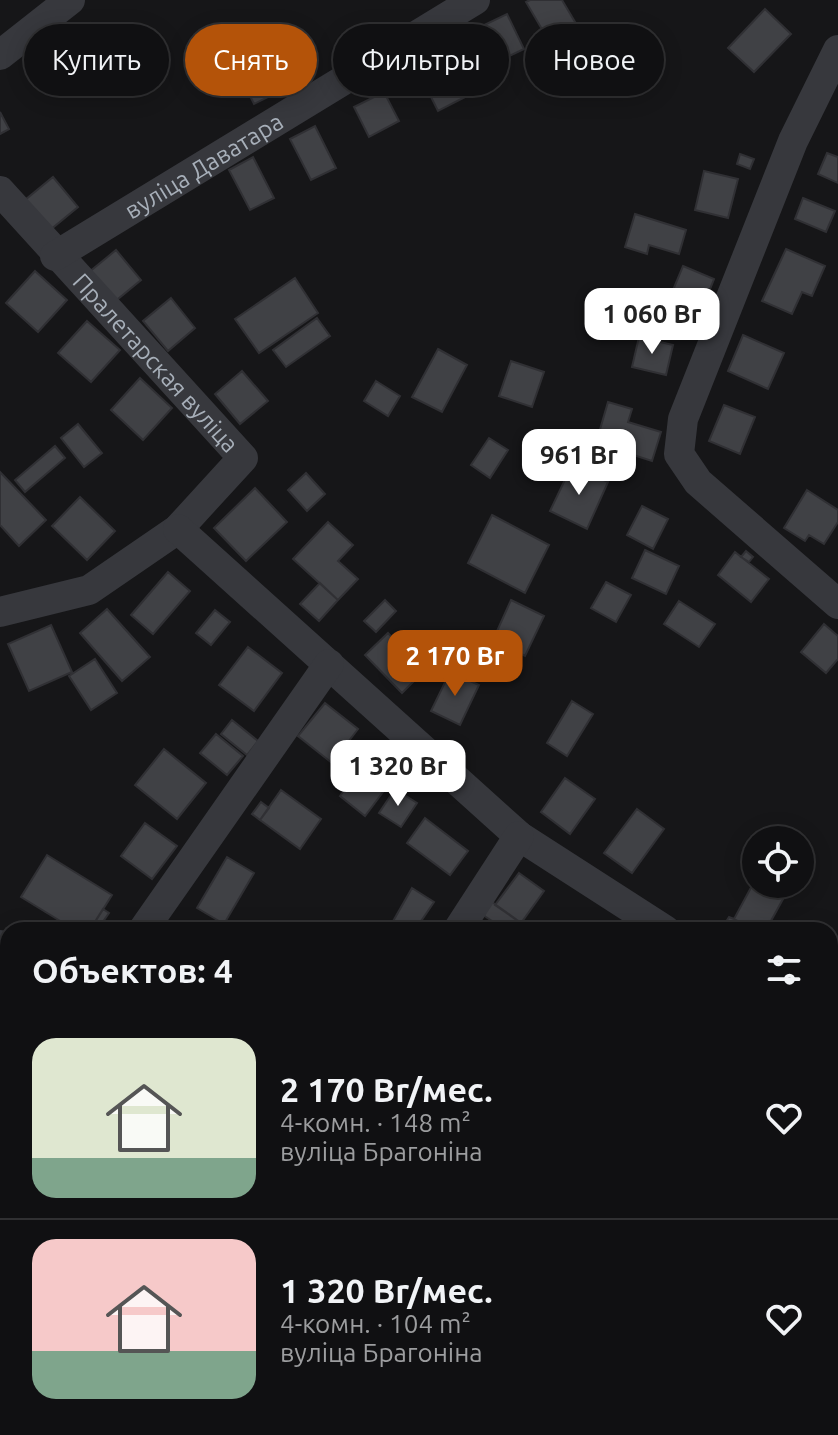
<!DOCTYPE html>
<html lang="ru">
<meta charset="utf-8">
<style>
body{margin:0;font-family:Ubuntu,sans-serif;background:#1e1e20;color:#f1f3f6;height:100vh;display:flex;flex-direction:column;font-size:30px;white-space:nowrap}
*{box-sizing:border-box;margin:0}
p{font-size:26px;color:#9c9d9f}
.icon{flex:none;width:44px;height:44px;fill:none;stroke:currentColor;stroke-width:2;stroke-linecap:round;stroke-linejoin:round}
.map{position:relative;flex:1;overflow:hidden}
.panel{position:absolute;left:0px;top:922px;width:838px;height:514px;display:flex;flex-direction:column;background:#101012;border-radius:24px 24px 0 0;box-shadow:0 4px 20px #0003,0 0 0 2px #303032}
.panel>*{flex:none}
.top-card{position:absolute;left:24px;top:24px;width:790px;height:72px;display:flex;gap:16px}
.buttons{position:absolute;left:742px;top:826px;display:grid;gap:16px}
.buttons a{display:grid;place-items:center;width:72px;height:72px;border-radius:50%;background:#101012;box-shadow:0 4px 20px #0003,0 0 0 2px #303032;font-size:40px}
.price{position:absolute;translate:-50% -68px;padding:0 18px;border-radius:16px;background:#fff;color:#222;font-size:26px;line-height:52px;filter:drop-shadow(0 2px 4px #0008)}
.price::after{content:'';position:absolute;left:50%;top:48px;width:24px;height:18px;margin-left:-12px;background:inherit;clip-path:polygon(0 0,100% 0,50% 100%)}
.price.current{background:#b45309;color:#fff}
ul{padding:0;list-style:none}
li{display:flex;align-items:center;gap:24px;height:200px;padding:0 32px}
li+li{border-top:2px solid #303032}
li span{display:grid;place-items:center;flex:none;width:224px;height:160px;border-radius:24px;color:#555}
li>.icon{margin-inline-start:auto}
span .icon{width:96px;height:96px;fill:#fffc;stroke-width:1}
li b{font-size:34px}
h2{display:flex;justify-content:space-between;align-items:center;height:96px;padding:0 32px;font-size:34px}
.pill{padding:0 28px;border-radius:36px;background:#101012;box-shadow:0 4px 20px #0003,0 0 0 2px #303032;font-size:28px;line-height:72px}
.pill.current{background:#b45309;color:#fff}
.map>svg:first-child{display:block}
.grass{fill:url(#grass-dots)}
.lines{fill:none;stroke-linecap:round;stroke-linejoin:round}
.stream{stroke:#2b373d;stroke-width:8}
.building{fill:#404145;stroke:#303034;stroke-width:2}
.minor{stroke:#37383d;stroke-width:30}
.labels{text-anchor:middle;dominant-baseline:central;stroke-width:6;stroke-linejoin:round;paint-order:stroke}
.street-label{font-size:24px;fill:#a7afb9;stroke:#111113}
</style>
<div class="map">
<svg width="838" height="1435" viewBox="0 0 838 1435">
<defs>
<pattern id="grass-dots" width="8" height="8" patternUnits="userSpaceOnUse" patternTransform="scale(2)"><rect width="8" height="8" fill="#1e261e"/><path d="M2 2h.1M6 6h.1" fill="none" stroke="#3c433d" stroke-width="1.8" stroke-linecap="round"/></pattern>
</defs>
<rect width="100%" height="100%" fill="#161618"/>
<path class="grass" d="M359,1428H426L419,1435H358Z
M553,1428H680L692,1435H552Z"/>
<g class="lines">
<path class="stream" d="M0,995L8,1000
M731,1428L743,1435"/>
</g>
<path class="building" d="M530,0H562L578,27L550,43L526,2Z
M765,9L791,34L754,72L728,48Z
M507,14L524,49L495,63L478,28Z
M90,23L107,55L74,72L57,40Z
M446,49L469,95L438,111L415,65Z
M267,50L286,88L254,104L235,66Z
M384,92L399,121L369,137L354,107Z
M0,112L9,129L0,134Z
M315,126L336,168L311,180L290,139Z
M827,153L838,157V183L818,174Z
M740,154L754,159L750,169L737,164Z
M253,157L274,198L250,210L229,170Z
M704,171L738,179L728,218L695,210Z
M53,177L78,207L50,230L25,200Z
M803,198L835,211L826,232L795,219Z
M635,214L686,230L679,254L649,245L647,254L625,247Z
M786,249L825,266L812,296L802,292L792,314L762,301Z
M116,250L141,280L113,303L88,273Z
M683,266L714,279L700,315L668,302Z
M35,271L67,300L38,332L6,303Z
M295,278L318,313L259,353L235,319Z
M171,298L195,328L168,351L143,321Z
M317,318L330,336L286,367L273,350Z
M87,321L120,350L91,382L58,353Z
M743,335L784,353L768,389L728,371Z
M639,337L673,345L666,375L632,367Z
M438,349L467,365L442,412L412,397Z
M511,361L544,372L532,407L499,396Z
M242,371L268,401L240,424L215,394Z
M140,378L172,408L143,440L111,410Z
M376,381L400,396L388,416L364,401Z
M608,402L632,409L628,422L661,432L652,461L618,450L616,457L594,450Z
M724,405L755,417L740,454L709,441Z
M78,424L102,453L84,467L61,438Z
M489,438L508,450L490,478L471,465Z
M55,446L65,458L25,492L15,480Z
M572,465L608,482L587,529L550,511Z
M0,472L46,520L19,546L0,525Z
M306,473L325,494L307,511L288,490Z
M255,488L287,522L246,561L214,528Z
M807,490L838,510V522L824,544L809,535L805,541L784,528Z
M80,497L115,531L87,560L52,526Z
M642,506L668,519L653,549L627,535Z
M492,515L549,545L525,593L468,563Z
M328,522L353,545L338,561L358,579L338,600L293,559Z
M645,550L679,566L666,594L632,578Z
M746,551L753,557L749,562L741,557Z
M735,552L769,579L751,602L718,575Z
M168,572L190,591L153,634L131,615Z
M606,582L631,595L616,622L591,608Z
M320,583L338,600L319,621L300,604Z
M385,600L396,611L376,632L364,621Z
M511,600L544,616L525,656L493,640Z
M679,601L715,624L699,647L664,624Z
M107,609L150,657L122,681L80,633Z
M215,610L230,622L211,645L196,633Z
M824,624L838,636V659L826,673L801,652Z
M51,625L72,672L29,691L8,644Z
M388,633L424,671L402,693L365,655Z
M248,647L282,673L254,711L219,685Z
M95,659L117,693L91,710L69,676Z
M450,672L479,685L460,725L431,711Z
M572,701L593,714L567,756L547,743Z
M325,703L358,729L332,763L298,736Z
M232,720L258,741L247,755L221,734Z
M216,734L243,756L227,775L200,753Z
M164,749L206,783L177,819L135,785Z
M364,765L389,784L365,816L340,796Z
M565,778L595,799L570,834L541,812Z
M395,789L417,803L401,827L379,813Z
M281,790L321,819L300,849L260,820Z
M261,802L269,808L260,820L252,814Z
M637,809L664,829L632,873L604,853Z
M425,818L468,851L450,875L407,843Z
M145,823L177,846L152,879L121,856Z
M47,855L112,895L90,930H75L21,897Z
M227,857L254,873L224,924L197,908Z
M519,873L544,891L521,923L495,905Z
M754,882L783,899L766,930H753L734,919Z
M412,888L434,902L415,930H388Z
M492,902L521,923L516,930H494L498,925L483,915Z
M103,909L109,913L102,923L96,920Z
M729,917L734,919L753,930H734L724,925Z
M830,936L838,940V986L830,981Z
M834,1080L838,1082V1130L830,1127V1089Z"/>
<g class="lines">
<g class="minor">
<path d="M838,50L793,141L683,419L679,454L698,482L838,604"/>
<path d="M0,55L70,0"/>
<path id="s1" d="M0,191L243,458L178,529L89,590L0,612"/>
<path id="s2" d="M55,256L475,0"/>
<path d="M178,529L519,836L665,930"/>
<path d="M143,930L329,664"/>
<path d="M458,930L519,836"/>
<path d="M0,945L8,950"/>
<path d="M830,1037L838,1042"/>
<path d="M0,1044L8,1049"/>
<path d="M830,1342L838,1323"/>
<path d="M0,1352L8,1353"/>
<path d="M242,1428L262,1435"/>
<path d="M782,1428L794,1435"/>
<path d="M341,1435L343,1428"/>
<path d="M437,1435L443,1428"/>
<path d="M547,1435L548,1428"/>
</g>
</g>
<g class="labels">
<g class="street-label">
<text stroke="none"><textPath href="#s2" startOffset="174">вуліца Даватара</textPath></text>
<text stroke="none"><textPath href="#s1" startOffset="232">Пралетарская вуліца</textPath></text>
</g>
</g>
</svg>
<div class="buttons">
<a><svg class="icon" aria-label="locate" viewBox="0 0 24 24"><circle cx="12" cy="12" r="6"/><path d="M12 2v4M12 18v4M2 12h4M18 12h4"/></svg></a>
</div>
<b class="price" style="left:652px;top:356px">1 060 Br</b>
<b class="price" style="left:579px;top:497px">961 Br</b>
<b class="price current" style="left:455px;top:698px">2 170 Br</b>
<b class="price" style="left:398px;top:808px">1 320 Br</b>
<div class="top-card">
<a class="pill">Купить</a>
<a class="pill current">Снять</a>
<a class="pill">Фильтры</a>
<a class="pill">Новое</a>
</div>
<section class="panel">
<h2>Объектов: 4<svg class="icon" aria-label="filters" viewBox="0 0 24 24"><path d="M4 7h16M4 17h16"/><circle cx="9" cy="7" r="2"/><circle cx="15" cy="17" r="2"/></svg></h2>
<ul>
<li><span style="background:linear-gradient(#dfe7d0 75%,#7fa58c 0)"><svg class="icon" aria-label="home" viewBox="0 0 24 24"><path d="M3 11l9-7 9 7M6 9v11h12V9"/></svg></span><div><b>2 170 Br/мес.</b><p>4-комн. · 148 m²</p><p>вуліца Брагоніна</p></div><svg class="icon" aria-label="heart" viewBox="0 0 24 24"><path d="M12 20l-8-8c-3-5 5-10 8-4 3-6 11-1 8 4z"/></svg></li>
<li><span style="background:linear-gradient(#f6c9c9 70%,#7fa58c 0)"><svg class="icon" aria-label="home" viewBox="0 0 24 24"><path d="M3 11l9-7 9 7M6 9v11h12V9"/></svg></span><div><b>1 320 Br/мес.</b><p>4-комн. · 104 m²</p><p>вуліца Брагоніна</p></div><svg class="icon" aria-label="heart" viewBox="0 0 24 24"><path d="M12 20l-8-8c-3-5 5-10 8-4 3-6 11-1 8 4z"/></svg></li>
</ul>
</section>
</div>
